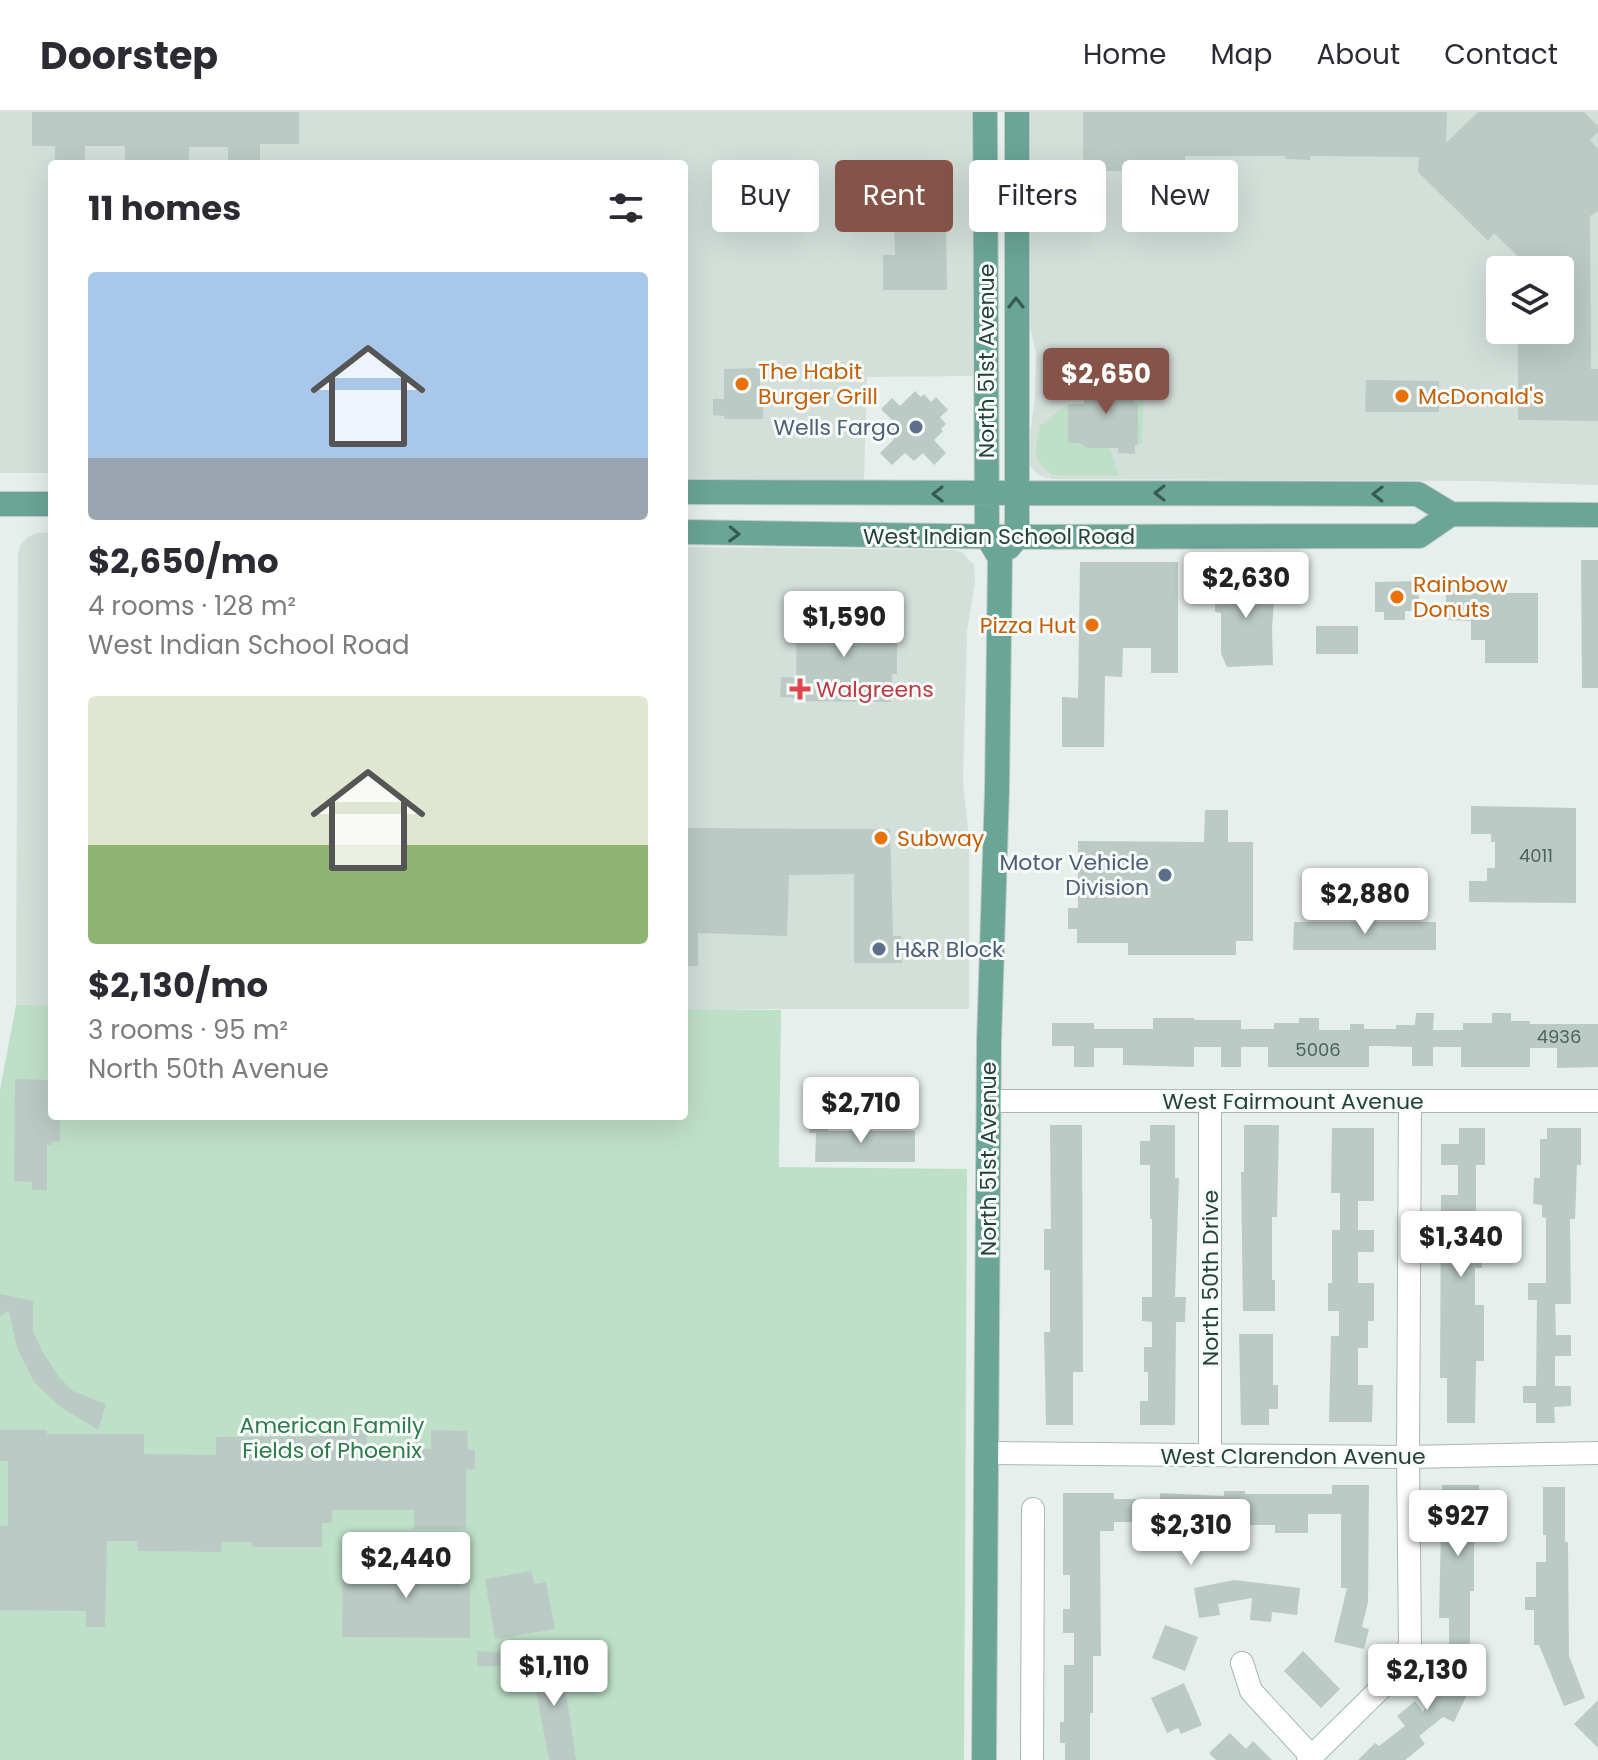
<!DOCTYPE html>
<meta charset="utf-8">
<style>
body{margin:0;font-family:Poppins,sans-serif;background:#f7f7f7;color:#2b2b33;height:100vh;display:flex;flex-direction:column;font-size:30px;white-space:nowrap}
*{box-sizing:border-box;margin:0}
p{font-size:26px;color:#7c7c81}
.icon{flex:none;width:44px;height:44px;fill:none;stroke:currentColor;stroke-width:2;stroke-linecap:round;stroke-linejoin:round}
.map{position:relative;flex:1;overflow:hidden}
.panel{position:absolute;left:48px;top:48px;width:640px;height:960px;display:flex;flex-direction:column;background:#fff;border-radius:8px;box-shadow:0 8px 32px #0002}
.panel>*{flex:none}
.top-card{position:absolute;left:712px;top:48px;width:760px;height:72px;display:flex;gap:16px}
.controls{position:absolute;left:1486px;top:144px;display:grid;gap:16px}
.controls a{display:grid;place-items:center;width:88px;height:88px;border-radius:8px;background:#fff;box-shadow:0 8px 32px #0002;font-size:40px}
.price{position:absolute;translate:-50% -68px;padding:0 18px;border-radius:8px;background:#fff;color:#222;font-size:26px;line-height:52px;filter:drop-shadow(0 2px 4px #0008)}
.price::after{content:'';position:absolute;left:50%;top:48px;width:24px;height:18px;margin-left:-12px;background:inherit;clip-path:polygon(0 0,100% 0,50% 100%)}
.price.active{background:#855347;color:#fff}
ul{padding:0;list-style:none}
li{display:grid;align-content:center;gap:16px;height:424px;padding:0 40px}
li span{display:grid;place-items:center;height:248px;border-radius:8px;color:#555}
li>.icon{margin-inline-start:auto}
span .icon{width:144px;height:144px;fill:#fffc;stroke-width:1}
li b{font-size:34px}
h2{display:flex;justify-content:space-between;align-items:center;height:96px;padding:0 40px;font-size:34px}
.tag{padding:0 28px;border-radius:8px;background:#fff;box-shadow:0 8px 32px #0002;font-size:28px;line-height:72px}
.tag.active{background:#855347;color:#fff}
header{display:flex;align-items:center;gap:48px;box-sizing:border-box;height:112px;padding:0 40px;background:#fff;border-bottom:2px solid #e1e1e2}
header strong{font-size:38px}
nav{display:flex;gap:44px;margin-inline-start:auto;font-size:28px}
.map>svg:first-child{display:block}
.built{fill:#d4dfda;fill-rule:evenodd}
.green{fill:#bfe0c8}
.building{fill:#bbcac4}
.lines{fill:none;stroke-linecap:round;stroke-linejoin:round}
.minor-casing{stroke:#a8b8b2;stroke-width:24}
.major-casing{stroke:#c2cac8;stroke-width:26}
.minor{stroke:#fff;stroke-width:22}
.major{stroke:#6aa596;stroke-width:24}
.oneway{stroke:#365b51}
.food-dot{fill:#e8710a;stroke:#f7fbf9;stroke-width:3}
.service-dot{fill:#5c6f8a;stroke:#f7fbf9;stroke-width:3}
.health-dot{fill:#e0444e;stroke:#f7fbf9;stroke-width:3}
.labels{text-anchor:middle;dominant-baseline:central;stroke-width:6;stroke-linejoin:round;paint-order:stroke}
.number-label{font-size:18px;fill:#4a645c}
.street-label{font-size:22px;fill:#24423a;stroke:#f7fbf9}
.food-label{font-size:22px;fill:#c56008;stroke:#f7fbf9;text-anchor:start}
.service-label{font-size:22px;fill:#4e5e75;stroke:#f7fbf9;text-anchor:end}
.health-label{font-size:22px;fill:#be3a42;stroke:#f7fbf9;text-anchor:start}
.park-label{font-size:22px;fill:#2d7a4b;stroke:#f7fbf9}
</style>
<header>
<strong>Doorstep</strong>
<nav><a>Home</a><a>Map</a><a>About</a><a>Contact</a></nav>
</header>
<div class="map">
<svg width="1598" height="1648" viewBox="0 0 1598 1648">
<rect width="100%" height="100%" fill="#e6efeb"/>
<path class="built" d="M0,0H972L974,44L973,264L867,265L864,368L684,367V52H52V361H0Z
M1029,0H1598V373L1479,369L1054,367L1043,365L1035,360L1029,352L1027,344L1035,286L1036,240L1028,206ZM1500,158H1560V218H1500Z
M52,420V893H16L18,441L21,432L28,425L36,421Z
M684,435L954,438L962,440L974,453L975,469L967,520L963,669L969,727V897H684Z"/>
<path class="green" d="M1106,258L1144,259L1142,332H1138V292L1134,291V267H1106Z
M1068,292V331H1080L1087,336H1110L1119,364L1052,363C1030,346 1036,336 1040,312H1045L1059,298Z
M16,893H52V1004H684V897L781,898L779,1055L967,1057L964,1648H0V978Z"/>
<path class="building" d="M32,0H299V32H260V49H228V35H189V49H125V34H85V49H55V34H32Z
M1083,0H1447L1446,31L1478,0H1584L1598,14V20L1590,28L1598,37V99L1590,104L1591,257H1598V309L1518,308V218H1560V158H1519V145L1494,121L1488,129L1418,60L1419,45L1310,44V48L1285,47V44H1185V63H1165V59H1092L1083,46Z
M894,105H932V111H946L947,178H883V143H895Z
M760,256V292H763V307H725L724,304L713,303V287H724V257Z
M1084,264H1106V267H1134V291H1138V332L1135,334V342L1118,341V336H1087L1080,331H1068V292H1084Z
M1366,268L1439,269V300H1365Z
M915,279L921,285L924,282L931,290L936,285L948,298L940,305L946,312L941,317L943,319L934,328L946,341L934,353L923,341L914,349L905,341L892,353L880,341L894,327L885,318L894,310L881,297L892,286L900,294Z
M1581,448H1598V576H1582Z
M1080,450H1178V561H1151V536H1123L1122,565L1105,564L1104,635H1062V585L1078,586Z
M1257,462L1270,467L1267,476L1275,475L1272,516L1273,553L1227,555L1221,542V501L1215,500L1216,466L1237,467V463Z
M1419,469V499H1405V508H1384V500H1375V470Z
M1446,469H1468V481H1538V551H1485V528H1471V509L1446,508Z
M823,501H885L897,513V562H892L891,590L796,589V586L780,585L781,565L796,566L797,506H823Z
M1316,514H1358V542H1316Z
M1471,694L1576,696V791L1469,790V769H1487V756H1495V730H1491V722H1471Z
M1205,698H1228V730H1253V829H1236V843H1128V831H1077V817H1068V796H1078V729L1204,730Z
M684,716L890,717L893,824H901L902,851H854V762L789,763L787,824L698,821V854H684Z
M1294,810H1436V838H1293Z
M1416,901H1434L1433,918H1463V911H1492V901H1511V909H1530V912H1598V955L1557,956V936H1530V955H1461V935H1433V954H1412V935L1384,934H1369V955H1268V935H1241V955H1221V935H1194V955L1123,953V936H1094V955H1074V934H1052V911H1094V917H1153V906H1194V908H1241V917H1274V911H1299V906H1319V918H1350V912H1364V917H1396V913H1415Z
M15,967L52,968V1004H60V1029L51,1030V1033H47V1078H32V1070L14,1069Z
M820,1002H829L828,1019H915V1050H815L816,1021H809V1012Z
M1050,1013H1082L1083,1260H1073V1313H1046L1044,1220H1050V1158H1044V1117H1051Z
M1150,1013H1175V1066H1179L1175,1185H1186L1185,1210H1176L1175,1313H1140V1289H1148V1260H1144V1235H1152V1210L1142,1209V1185H1152V1107H1150V1053H1140V1029H1150Z
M1244,1013H1279L1277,1105H1272V1168H1275V1199H1243L1241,1060H1244Z
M1332,1016H1374V1089H1358V1118H1374V1140H1358V1171H1374V1209H1368V1236H1358V1273H1373L1372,1310H1329L1331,1224H1339V1199H1328V1171H1332V1118H1340V1081H1331Z
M1459,1016H1485V1053H1476V1118H1482V1156H1475V1193H1484V1249H1476L1475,1311H1447V1266H1440L1441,1083H1458V1053H1441V1032H1459Z
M1547,1016H1581V1053H1577L1575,1107H1570L1571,1192H1555L1556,1223H1571V1244H1555V1274H1571V1294L1554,1295L1555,1311H1536V1291H1523V1274H1536L1537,1188H1528V1171H1546V1106L1542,1105V1093L1533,1092L1534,1066H1540V1027H1547Z
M0,1182L33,1189V1219L42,1239L59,1265L73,1279L106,1292L98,1318L59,1294L34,1270L17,1236L9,1199L0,1204Z
M1239,1222H1273V1273H1278V1297H1269V1313H1241Z
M0,1318H47V1322H144V1342L216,1343V1325L346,1324V1318H367V1337H431V1318L467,1319L468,1338H475V1357L466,1358V1417H414V1398H332V1411H322V1435H252V1430H222L221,1440L138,1439L137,1429H107L105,1515H86V1499L0,1498V1414H8V1349H0Z
M1332,1373H1369L1368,1490L1362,1515L1369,1517L1364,1537L1334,1530L1347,1476H1341V1402H1308V1421H1275V1413H1245V1418L1206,1417V1409L1180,1408V1410H1164V1420H1145V1410H1114V1419H1100L1101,1544H1093V1601H1090V1648H1065V1631H1060V1610H1064V1553H1074V1521H1063V1497H1070V1463H1063V1381H1114V1387H1160V1381L1224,1384V1379H1245V1382H1332Z
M1442,1373H1479V1420H1474V1479H1470V1532H1449V1506H1439Z
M1543,1375H1565V1430H1568L1569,1544L1585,1586L1564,1594L1539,1533H1534V1498H1525V1485H1536V1450H1546V1423H1543Z
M343,1450L470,1452V1526L342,1525Z
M531,1459L534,1472L546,1470L555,1517L495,1527L485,1467Z
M1234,1468L1300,1476L1297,1503L1272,1500L1271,1510L1250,1508L1252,1486L1218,1492L1220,1503L1199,1506L1194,1476Z
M1165,1513L1198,1525L1185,1559L1152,1546Z
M477,1539L504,1541V1554H477Z
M1303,1539L1340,1577L1321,1596L1284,1559Z
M1437,1542L1473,1557L1470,1565L1472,1572L1454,1610L1443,1605L1419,1624L1425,1632L1405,1648H1358L1375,1631L1379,1634L1405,1614L1397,1604L1415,1589L1423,1600L1438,1564L1429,1561Z
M558,1543L569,1600L576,1648H549L539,1595L531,1547Z
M1184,1571L1202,1613L1181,1622L1178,1616L1167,1621L1151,1586Z
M1598,1588V1636L1574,1612Z
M1230,1621L1246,1637L1253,1629L1272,1648H1216L1209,1641Z"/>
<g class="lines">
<g class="minor-casing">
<path id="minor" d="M989,989H1598
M1210,989V1343
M987,1341L1408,1345L1598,1341
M1242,1551L1251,1579L1311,1644
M1032,1648L1033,1397
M1308,1648L1387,1570L1410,1533L1408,1345L1410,989"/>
</g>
<g class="major-casing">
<path id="major" d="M684,380L1418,382L1451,402L1598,403
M0,392H52
M684,420L1017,425L1419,424L1451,402
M1009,435L1017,425V0
M984,1648L989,930L997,678L1000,446L987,424L985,0"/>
</g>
<use href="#minor" class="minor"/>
<use href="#major" class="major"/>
</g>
<defs><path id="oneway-chevron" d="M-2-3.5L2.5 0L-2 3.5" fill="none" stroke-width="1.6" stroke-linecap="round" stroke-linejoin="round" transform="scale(2)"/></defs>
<g class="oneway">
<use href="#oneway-chevron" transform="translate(1016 191) rotate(-90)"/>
<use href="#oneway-chevron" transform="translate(1160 381) rotate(180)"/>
<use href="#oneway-chevron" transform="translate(938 382) rotate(-180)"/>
<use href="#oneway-chevron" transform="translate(1378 382) rotate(-179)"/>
<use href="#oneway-chevron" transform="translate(734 422) rotate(2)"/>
</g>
<g class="food-dot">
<circle cx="742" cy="272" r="8"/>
<circle cx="1402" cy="284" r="8"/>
<circle cx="1397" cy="485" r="8"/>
<circle cx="1092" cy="513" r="8"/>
<circle cx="881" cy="726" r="8"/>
</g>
<g class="service-dot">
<circle cx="916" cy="315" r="8"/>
<circle cx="1165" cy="763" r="8"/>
<circle cx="879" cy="837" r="8"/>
</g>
<path class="health-dot" d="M796 565h8v8h8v8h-8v8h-8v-8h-8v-8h8z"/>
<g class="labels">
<g class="number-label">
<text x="1536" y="743">4011</text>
<text x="1559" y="924">4936</text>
<text x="1318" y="937">5006</text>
</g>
<g class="street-label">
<text transform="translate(986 249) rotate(-90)">North 51st Avenue</text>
<text x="999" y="424">West Indian School Road</text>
<text x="1293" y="989">West Fairmount Avenue</text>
<text transform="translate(988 1047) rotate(-90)">North 51st Avenue</text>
<text transform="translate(1210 1166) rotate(-90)">North 50th Drive</text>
<text x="1293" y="1344">West Clarendon Avenue</text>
</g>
<g class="food-label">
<text x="758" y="259">The Habit<tspan x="758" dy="25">Burger Grill</tspan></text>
<text x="1418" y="284">McDonald's</text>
<text x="1413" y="472">Rainbow<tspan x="1413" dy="25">Donuts</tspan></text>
<text x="1076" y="513" text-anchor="end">Pizza Hut</text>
<text x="897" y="726">Subway</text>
</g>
<g class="service-label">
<text x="900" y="315">Wells Fargo</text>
<text x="1149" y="750">Motor Vehicle<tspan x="1149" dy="25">Division</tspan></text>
<text x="895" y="837" text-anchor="start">H&amp;R Block</text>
</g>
<g class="health-label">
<text x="816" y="577">Walgreens</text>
</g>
<g class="park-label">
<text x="332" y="1313">American Family<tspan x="332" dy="25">Fields of Phoenix</tspan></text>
</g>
</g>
</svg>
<div class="controls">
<a><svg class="icon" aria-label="layers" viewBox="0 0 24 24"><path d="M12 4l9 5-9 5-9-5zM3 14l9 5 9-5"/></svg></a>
</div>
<b class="price active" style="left:1106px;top:304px">$2,650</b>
<b class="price" style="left:1246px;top:508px">$2,630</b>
<b class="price" style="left:844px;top:547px">$1,590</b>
<b class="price" style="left:1365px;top:824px">$2,880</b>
<b class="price" style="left:861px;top:1033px">$2,710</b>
<b class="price" style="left:1461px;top:1167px">$1,340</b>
<b class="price" style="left:1458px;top:1446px">$927</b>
<b class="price" style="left:1191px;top:1455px">$2,310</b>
<b class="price" style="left:406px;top:1488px">$2,440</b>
<b class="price" style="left:554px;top:1596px">$1,110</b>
<b class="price" style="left:1427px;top:1600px">$2,130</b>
<div class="top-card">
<a class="tag">Buy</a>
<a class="tag active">Rent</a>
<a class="tag">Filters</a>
<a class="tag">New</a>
</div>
<section class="panel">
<h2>11 homes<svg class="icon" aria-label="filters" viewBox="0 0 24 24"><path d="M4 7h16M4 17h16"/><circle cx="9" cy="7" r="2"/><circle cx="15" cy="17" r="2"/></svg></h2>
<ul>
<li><span style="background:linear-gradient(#a9c7e8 75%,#9aa5b1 0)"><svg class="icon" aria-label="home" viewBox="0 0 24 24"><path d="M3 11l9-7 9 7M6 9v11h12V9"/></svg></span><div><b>$2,650/mo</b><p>4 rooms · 128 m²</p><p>West Indian School Road</p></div></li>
<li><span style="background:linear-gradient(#dfe7d0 60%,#8fb573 0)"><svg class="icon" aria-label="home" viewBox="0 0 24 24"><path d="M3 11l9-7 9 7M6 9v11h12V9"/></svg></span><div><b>$2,130/mo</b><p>3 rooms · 95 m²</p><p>North 50th Avenue</p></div></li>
</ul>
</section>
</div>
